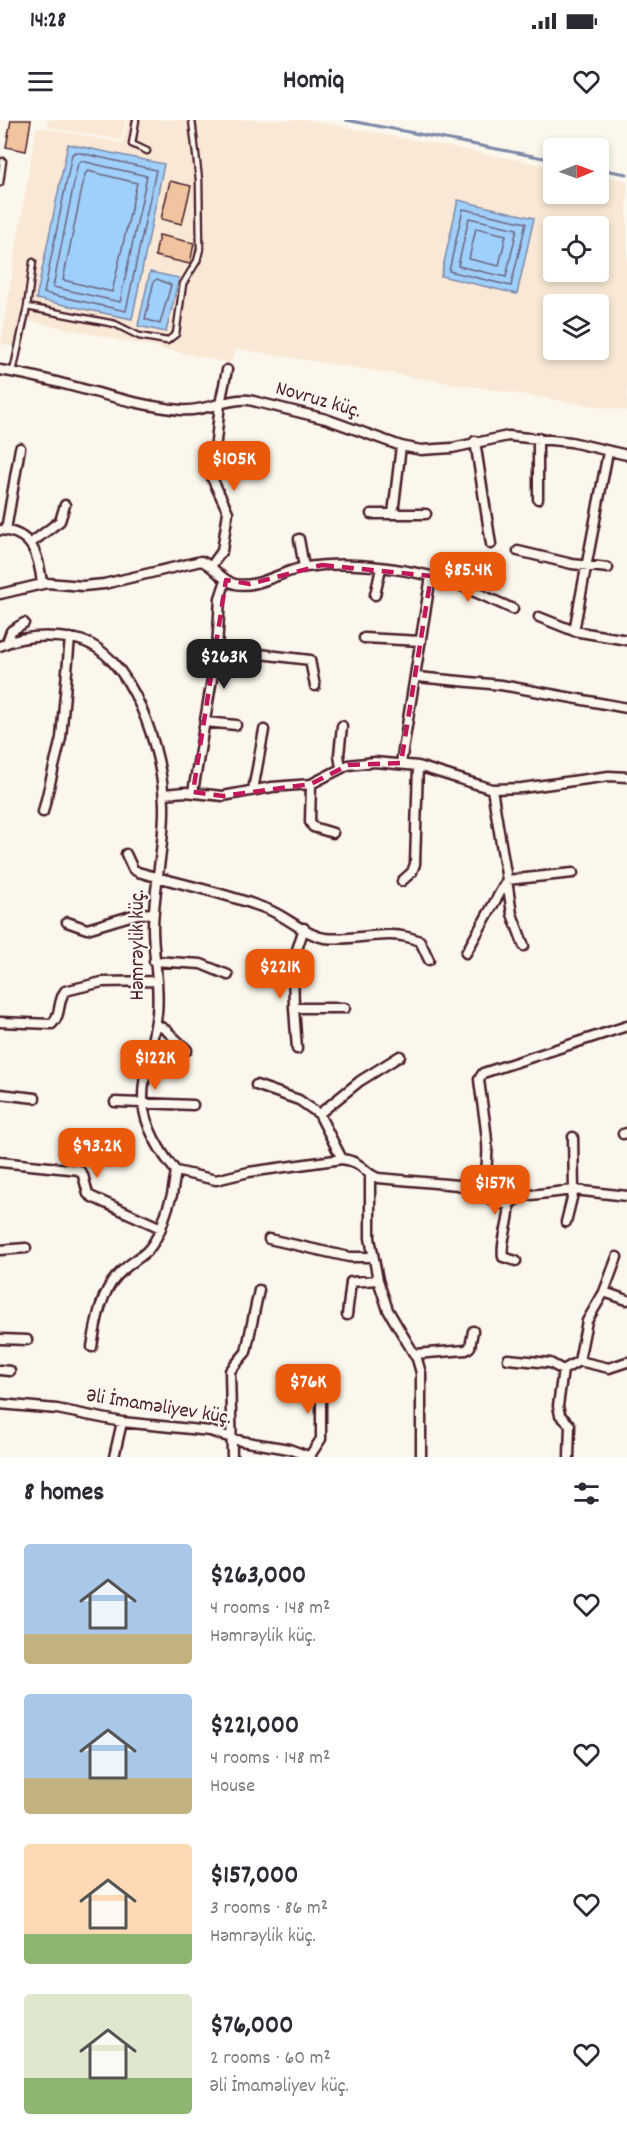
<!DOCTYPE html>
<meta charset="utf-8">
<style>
body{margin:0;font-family:Dekko,sans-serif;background:#f2f2f3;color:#2b2b33;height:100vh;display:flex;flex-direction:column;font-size:22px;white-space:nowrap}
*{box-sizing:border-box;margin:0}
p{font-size:20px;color:#7c7c81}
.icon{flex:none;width:33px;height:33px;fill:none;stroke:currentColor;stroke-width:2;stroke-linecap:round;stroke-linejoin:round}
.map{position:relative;height:1337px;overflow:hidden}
.details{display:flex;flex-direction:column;background:#fff;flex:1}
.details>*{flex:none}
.needle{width:39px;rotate:89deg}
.buttons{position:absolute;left:543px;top:18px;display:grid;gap:12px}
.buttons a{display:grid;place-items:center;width:66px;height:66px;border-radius:6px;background:#fff;box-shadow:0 3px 9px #0003;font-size:30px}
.price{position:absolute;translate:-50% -51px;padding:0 14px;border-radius:12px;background:#ea580c;color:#fff;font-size:20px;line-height:39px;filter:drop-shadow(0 2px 3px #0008)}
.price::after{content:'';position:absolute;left:50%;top:36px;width:18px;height:14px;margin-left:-9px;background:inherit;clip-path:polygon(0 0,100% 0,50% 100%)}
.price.selected{background:#222;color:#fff}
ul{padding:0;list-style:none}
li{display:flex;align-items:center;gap:18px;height:150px;padding:0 24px}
li span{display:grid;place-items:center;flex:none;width:168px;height:120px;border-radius:6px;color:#555}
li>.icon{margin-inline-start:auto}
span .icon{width:72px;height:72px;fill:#fffc;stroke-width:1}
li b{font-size:26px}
h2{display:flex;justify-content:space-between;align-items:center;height:72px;padding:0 24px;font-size:26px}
.status{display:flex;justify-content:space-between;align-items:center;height:42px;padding:0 30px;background:#fff;direction:ltr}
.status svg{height:16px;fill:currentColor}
header{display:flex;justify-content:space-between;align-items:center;height:78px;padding:0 24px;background:#fff;font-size:27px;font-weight:700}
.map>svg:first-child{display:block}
.built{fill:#f8e8d5;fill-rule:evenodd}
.water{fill:#9fcffb;stroke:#7d89a8;stroke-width:1.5}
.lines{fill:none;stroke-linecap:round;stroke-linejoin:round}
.shore{stroke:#6c657e;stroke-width:1.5}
.stream{stroke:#7d89a8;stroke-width:3}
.building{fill:#f0c49f;stroke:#4a1f2b;stroke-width:1.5}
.lane-casing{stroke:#4a1f2b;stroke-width:9}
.street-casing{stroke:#4a1f2b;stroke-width:13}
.lane{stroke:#fbf7ec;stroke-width:4.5}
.street{stroke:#fbf7ec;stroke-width:8}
.marked{fill:none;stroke:#c2185b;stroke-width:4.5;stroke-dasharray:12 8;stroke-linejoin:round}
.labels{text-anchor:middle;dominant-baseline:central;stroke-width:4.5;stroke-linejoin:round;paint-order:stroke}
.street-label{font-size:21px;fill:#4a1f2b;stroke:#fbf7ec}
</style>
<div class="status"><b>14:28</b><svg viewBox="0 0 49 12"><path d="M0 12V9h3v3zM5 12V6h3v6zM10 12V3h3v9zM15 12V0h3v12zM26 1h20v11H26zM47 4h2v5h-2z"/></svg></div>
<header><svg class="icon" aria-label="menu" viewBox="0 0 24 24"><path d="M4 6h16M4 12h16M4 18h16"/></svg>Homiq<svg class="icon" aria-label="heart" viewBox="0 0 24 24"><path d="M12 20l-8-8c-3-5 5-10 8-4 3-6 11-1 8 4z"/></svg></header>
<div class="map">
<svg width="627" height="1337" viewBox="0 0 627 1337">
<rect width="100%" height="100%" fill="#fbf7ec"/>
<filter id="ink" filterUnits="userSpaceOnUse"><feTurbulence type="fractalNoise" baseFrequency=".0167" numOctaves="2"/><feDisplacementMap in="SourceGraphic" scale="12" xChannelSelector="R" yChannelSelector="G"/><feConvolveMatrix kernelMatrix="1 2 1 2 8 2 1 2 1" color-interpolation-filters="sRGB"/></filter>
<g filter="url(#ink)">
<path class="built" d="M49,0H126L121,20L47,7Z
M128,0H307L553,47L554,74H598L599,55L627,61V291L237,229L230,243L21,199L16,227L1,224L36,7L123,23ZM554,106H598V152H554ZM554,184H598V230H554Z"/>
<path class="water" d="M68,24L164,44L132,199L36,179Z
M458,80L534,98L517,174L441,156Z
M150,152L179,158L166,212L138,206Z"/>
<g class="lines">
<path class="shore" d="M76,32L156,50L126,191L44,173L72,34Z
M81,41L147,56L120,182L53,167L78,43Z
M88,51L137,63L112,172L63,160L85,54Z
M463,89L526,103L511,166L449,151Z
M469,98L517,109L506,157L458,146Z
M476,108L506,115L499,146L469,139Z
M157,159L171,165L160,204L145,199L154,161Z"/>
<path class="stream" d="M346,0L554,40
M598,49L627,54"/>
</g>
<path class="building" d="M11,0H31L26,31L6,27Z
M170,61L191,66L182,104L161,99Z
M159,115L194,123L190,144L155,136Z"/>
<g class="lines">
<g class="lane-casing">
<path id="lane" d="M136,0L132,24L147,31
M0,63L3,41
M27,187L33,142
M13,252L27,187L115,204L139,216L167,221L176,214L183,164L197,141L200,129L199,60L192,0"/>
</g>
<g class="street-casing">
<path id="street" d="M0,250C61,259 120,284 181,290C206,292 225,278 249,280L326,299L401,326L421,330L452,328L508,316L571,322L627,335
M538,318V379
M475,321L491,424
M401,326L393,394H426
M371,394H393
M0,410C33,412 39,436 42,464
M6,410L20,328
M299,419L304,447
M31,423L60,401L65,385
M518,431L572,444L608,448
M212,445L222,431L228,392L212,358L220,284L227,250
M431,456L455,463L513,489
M0,474L47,463L83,466L104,464L201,441C215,446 220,460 235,464C258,469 283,450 306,447C346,441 392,447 431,456L401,643
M375,475L381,448
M539,497L574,511L627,520
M574,511L608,332
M364,518L421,521
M7,522L11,511L24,503
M0,526C22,515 51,515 76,519C133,531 163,634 164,685C165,725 154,766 153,807C153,835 160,864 157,893C154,922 142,952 143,982C144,1005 161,1034 176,1051L216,1060L249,1052L342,1039C364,1042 363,1053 378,1058L458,1065L480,1073L500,1084H509L522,1076L574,1070L627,1076
M217,529L310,540L315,566
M417,557L501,565L627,588
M205,602L236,605
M341,648L339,635L342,606
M311,664L310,702L313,707L333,713
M253,670L264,610
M193,672L217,529L220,478L226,460
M164,674L185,672L223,676L272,667L311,664L348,645L375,642L418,646L492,669L522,668L609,656L627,657
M43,692L61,618L70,518
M126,734L133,749L138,752C180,764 226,773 267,789C286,796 305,815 325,818C358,822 387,807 420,821L429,840
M402,761L412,752L415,744L418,646
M67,802L87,809L137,794L154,793
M304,808L293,842L294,888H345
M524,826L512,794L507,760L573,753
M466,833L507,760L492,669
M154,841L201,844L228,855
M294,888L297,929
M0,902L52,904C62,894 57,882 65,871L102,862L157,861
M156,904L166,910L187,930
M256,965L299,980L319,994
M0,974L35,978
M115,982L193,985
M623,1014L627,1013
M342,1039L319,994L360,961L400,936
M0,1042L79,1050L83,1055L88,1074L92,1077L161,1108L172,1075L176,1051
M370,1055V1118L378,1160L388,1190L417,1239L421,1253V1337
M480,1073C495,1034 483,999 479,959L483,953L627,906
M509,1084C511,1102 500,1120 503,1137L516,1141
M566,1102L574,1070L573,1017
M269,1119L349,1137H373
M0,1130L26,1128
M604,1172L617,1137
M347,1195L351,1162L378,1160
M0,1219L27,1220
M92,1227C96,1203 100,1174 117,1156C138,1133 147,1141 161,1108
M415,1234L466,1230L470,1227L473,1211
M508,1239L550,1243L563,1250
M579,1241L609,1248L627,1242
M0,1250L10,1251
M0,1284L57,1289L122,1302L210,1311L241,1321L289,1329L311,1337
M114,1337L122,1302
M232,1337L230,1251L246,1232L259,1170
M309,1337L321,1319V1255
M569,1337L570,1305L560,1295L558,1286L563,1250L579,1241L587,1201L604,1172L627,1180"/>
</g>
<use href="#lane" class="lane"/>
<use href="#street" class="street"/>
</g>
</g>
<path class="marked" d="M322,445L431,456L401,643L348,645L311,664L223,676L193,672L226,460L250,464Z"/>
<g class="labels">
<g class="street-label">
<text transform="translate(318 281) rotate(16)">Novruz küç.</text>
<text transform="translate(139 825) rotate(-90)">Həmrəylik küç.</text>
<text transform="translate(159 1288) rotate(9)">Əli İmaməliyev küç.</text>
</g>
</g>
</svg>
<div class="buttons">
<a><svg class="needle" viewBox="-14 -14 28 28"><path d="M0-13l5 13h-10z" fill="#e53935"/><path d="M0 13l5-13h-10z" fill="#7c7c81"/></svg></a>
<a><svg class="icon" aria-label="locate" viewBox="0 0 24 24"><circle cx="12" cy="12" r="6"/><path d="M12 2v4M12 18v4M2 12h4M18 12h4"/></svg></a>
<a><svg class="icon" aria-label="layers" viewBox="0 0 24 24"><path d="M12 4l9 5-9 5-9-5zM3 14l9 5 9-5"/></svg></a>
</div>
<b class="price" style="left:234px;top:372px">$105K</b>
<b class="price" style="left:468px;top:483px">$85.4K</b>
<b class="price selected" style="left:224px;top:570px">$263K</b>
<b class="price" style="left:280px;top:880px">$221K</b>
<b class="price" style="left:155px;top:971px">$122K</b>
<b class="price" style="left:97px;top:1059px">$93.2K</b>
<b class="price" style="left:495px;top:1096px">$157K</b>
<b class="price" style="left:308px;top:1295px">$76K</b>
</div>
<section class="details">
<h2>8 homes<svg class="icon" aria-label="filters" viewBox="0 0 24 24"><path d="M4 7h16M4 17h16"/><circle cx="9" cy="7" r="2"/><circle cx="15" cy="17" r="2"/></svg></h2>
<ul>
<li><span style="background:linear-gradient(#a9c7e8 75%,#c2b280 0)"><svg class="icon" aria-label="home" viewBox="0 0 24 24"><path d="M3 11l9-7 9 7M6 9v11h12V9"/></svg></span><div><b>$263,000</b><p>4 rooms · 148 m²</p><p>Həmrəylik küç.</p></div><svg class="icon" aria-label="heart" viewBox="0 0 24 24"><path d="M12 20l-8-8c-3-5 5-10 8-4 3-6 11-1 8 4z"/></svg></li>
<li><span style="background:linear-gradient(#a9c7e8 70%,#c2b280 0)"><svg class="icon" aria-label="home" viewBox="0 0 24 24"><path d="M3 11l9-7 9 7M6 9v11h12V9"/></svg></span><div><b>$221,000</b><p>4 rooms · 148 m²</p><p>House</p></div><svg class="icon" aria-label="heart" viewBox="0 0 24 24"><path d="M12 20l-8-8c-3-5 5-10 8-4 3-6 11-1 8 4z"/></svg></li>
<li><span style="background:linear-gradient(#ffd9b3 75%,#8fb573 0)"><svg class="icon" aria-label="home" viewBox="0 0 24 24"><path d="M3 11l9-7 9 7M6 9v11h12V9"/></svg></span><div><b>$157,000</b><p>3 rooms · 86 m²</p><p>Həmrəylik küç.</p></div><svg class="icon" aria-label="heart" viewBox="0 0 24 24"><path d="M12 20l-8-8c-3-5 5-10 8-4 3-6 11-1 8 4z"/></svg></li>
<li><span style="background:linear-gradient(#dfe7d0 70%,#8fb573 0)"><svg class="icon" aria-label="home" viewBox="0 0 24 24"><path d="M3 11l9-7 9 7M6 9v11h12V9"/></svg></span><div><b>$76,000</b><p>2 rooms · 60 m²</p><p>Əli İmaməliyev küç.</p></div><svg class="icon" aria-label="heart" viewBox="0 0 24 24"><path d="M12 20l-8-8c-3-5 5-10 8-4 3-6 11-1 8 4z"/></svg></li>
</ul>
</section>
